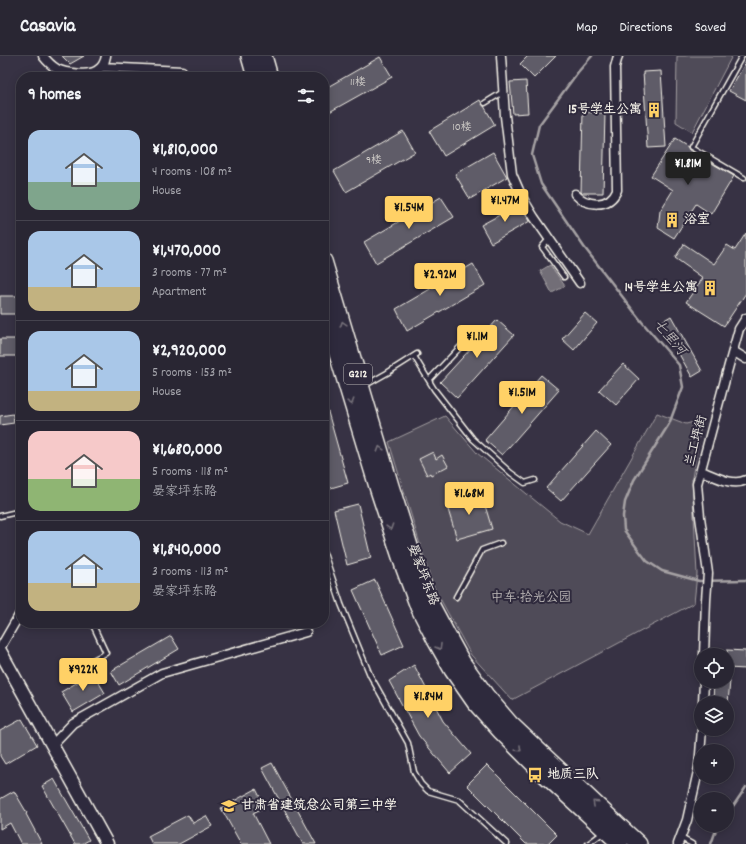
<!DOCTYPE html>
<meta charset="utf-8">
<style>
body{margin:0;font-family:Dekko,"LXGW WenKai TC",sans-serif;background:#312e3b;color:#f1f3f6;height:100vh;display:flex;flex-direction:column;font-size:15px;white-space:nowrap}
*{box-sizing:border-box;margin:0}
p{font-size:13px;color:#a5a5ac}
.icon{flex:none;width:22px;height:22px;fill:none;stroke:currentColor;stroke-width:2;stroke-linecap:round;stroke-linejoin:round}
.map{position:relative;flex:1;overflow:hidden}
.details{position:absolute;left:16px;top:16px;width:313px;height:556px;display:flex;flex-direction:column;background:#292633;border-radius:16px;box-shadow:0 2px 10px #0003,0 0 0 1px #45434e}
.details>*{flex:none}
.fabs{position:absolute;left:694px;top:592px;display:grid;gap:8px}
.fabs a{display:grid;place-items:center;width:40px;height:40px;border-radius:50%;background:#292633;box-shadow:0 2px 10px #0003,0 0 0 1px #45434e;font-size:20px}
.price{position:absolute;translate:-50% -34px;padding:0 9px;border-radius:4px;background:#ffd166;color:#111;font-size:13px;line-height:26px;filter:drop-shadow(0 1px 2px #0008)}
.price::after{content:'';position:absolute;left:50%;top:24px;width:12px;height:9px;margin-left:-6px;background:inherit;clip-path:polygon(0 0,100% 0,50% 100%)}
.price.active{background:#222;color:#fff}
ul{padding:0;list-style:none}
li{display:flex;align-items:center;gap:12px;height:100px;padding:0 12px}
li+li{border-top:1px solid #45434e}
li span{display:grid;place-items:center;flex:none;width:112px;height:80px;border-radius:12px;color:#555}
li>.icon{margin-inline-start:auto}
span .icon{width:48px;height:48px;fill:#fffc;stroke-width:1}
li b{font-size:17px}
h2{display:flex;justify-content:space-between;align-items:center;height:48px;padding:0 12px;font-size:17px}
header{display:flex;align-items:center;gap:24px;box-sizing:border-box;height:56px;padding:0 20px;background:#292633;border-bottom:1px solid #45434e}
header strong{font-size:19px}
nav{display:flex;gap:22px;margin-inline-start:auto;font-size:14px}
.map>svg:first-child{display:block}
.green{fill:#504b59;stroke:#a29ea0}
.water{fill:#726e77;stroke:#a6a2a4}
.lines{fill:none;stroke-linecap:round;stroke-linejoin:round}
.stream{stroke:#a6a2a4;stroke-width:2.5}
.building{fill:#5f5c67;stroke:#f4f1e8}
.lane-casing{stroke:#f4f1e8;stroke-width:7}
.street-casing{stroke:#f4f1e8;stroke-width:11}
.secondary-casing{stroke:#f4f1e8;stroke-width:15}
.highway-casing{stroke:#f4f1e8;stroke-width:18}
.lane{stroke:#2f2a3d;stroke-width:4}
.street{stroke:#2f2a3d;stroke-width:8}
.secondary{stroke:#2f2a3d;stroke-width:12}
.highway{stroke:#2f2a3d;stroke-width:15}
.oneway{stroke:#747079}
.labels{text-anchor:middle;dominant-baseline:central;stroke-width:4;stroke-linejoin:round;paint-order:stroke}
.number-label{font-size:11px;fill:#cfccc8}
.shield{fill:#2f2a3d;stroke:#b9b5b5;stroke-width:1}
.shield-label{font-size:12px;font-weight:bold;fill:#f4f1e8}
.poi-label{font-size:13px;font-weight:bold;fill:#f4f1e8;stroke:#2f2a3d;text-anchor:start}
.street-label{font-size:13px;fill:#f4f1e8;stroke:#2f2a3d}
.park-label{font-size:13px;fill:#bbb7b6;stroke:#2f2a3d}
.water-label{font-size:14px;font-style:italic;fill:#bab6b5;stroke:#2f2a3d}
</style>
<header>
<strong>Casavia</strong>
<nav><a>Map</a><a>Directions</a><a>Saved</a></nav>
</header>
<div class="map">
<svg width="746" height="788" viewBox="0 0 746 788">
<rect width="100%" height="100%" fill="#373244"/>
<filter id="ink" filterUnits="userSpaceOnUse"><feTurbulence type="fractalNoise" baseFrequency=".025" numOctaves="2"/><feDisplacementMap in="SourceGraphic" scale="8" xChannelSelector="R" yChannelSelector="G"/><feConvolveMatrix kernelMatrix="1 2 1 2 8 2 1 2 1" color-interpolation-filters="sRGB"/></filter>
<g filter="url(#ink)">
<path class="green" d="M677,0H732L692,76L676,66Z
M657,357L686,368L702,364L692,422L697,518L694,547L512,644L471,599L432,528L389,386L445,360L477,397L560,465L588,478Z"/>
<path class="water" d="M550,209L565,230L552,237L540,215Z"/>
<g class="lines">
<path class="stream" d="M592,0L578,16L539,69L532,99L541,128L584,191L642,266L679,309L683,331L669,368L634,424L625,446L623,460L624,474L637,492L647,505L662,515L699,525L746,524
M727,759L746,731
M711,788L716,774L720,769"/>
</g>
<path class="building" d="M62,0H84L70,8Z
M528,0H556L534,22L520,8Z
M380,1L392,21L324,59V33Z
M746,6V44L729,35Z
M661,15L666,91L648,92L643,16Z
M526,25L528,57L513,58L510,26Z
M480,44L482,48L484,50L495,69L444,100L429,75Z
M583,56L605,57L603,137H582L581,136Z
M403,75L415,96L346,136L334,115Z
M675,83L688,91L689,94L734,120L711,158L696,148L674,182L658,172L660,155L673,134L651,120Z
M493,96L507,121L470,143L455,118Z
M441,141L454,161L376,207L364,186Z
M520,148L530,165L491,187L481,169Z
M746,177V237L724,270L686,246L703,222L675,202L684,188L714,208L727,189L735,194Z
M473,208L485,229L407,275L396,253Z
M0,240H21V258H0Z
M585,257L597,267L574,294L562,283Z
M671,260L702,315L692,321L661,266Z
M497,264L514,279L457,342L440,326Z
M0,283H21V300H0Z
M623,308L639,323L616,349L599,334Z
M541,319L559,334L502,399L485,384Z
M326,349L348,427L324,434V350Z
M13,358L14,367L0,369V360Z
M596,375L611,389L561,445L546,432Z
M433,396L436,403L442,399L448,410L431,419L430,417L427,419L419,403Z
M481,436L492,473L457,483L446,447Z
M358,448L371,502L347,509L334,454Z
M375,524L404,589L382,599L353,534Z
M171,580L179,593L119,629L111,615Z
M727,594L746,595V613L727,612Z
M414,609L443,665L471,698L450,717L419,680L389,625Z
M93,617L105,637L73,656L61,636Z
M714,625H730L728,647H713Z
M22,663L37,689L5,708L0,700V675Z
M272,707L316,788H303L262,712Z
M487,709L557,779L548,788H526L467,729Z
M54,723L89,784L82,788H75L42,730Z
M256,733L265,751L253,757L269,788H241L221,752Z
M14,735L27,757L26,758L42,788H21L10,767L0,773V743Z
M188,759L193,767L206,760L212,770L179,788H152L148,780Z"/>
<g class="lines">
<g class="lane-casing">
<path id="lane" d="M742,0L691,91L744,122
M485,47L503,36
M549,183L542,191L564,221
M414,300L434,333L473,383L511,417L525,427L535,424
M429,324L465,286
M364,330L387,317L417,298
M0,460L21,455
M324,497L341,548L370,619L408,687L414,716L421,728L428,735L459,744L507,788
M456,541L482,494L501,487
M81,610L106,597L92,567
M681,782L692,788
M588,788L604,776"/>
</g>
<g class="street-casing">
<path id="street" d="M43,0C47,5 52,10 57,13C65,17 88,20 96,15C102,12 105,6 106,0
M501,0L505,60L512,118L522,141L534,161L580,227
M102,11L182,15
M575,138C586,150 609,153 617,134L615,11L618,0
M733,295L746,303
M701,415C715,420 732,431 746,424
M0,593L3,587L21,556
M704,599L706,544L708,517L700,461L697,428L729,309L739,273L746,262
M703,647L704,625
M52,689L73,667L162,617L306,576
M678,788L687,764L699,711L702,673"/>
</g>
<g class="secondary-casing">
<path id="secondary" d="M0,595L107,788"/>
</g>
<g class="highway-casing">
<path id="highway" d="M249,0L255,21
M264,0L270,21
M324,205L391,430L416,509L430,546L447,578L463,607L486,639L510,667L547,702L639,788
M324,255L378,434L404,513L418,551L435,584L452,614L475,647L501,676L537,712L620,788"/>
</g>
<use href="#lane" class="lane"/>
<use href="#street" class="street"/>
<use href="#secondary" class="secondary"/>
<use href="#highway" class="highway"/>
</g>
<defs><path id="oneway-chevron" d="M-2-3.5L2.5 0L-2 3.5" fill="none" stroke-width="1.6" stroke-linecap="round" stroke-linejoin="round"/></defs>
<g class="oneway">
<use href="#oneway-chevron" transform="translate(343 268) rotate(-107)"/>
<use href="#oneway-chevron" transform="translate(351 346) rotate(73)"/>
<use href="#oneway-chevron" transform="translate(380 393) rotate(-107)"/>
<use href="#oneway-chevron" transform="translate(390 471) rotate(72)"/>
<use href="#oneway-chevron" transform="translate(439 591) rotate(60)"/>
<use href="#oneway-chevron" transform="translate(519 693) rotate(44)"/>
<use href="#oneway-chevron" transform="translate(595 747) rotate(-137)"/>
</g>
</g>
<defs>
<g id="building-bare" transform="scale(1.2)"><path d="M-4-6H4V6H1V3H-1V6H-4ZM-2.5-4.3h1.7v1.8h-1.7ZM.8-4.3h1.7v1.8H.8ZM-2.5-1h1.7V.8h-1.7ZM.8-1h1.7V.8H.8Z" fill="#ffd166" stroke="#2f2a3d" stroke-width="2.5" paint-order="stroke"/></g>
<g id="bus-bare" transform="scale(1.2)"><path d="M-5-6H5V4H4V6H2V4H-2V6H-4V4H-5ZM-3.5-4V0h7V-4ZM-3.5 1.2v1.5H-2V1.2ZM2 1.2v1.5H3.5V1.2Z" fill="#ffd166" stroke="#2f2a3d" stroke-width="2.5" paint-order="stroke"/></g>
<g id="school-bare" transform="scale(1.2)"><path d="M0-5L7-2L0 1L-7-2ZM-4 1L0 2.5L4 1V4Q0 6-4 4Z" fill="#ffd166" stroke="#2f2a3d" stroke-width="2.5" paint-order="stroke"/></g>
</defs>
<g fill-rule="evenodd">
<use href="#building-bare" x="654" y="54"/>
<use href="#building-bare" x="672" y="164"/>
<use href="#building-bare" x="710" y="232"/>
<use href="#bus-bare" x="535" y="719"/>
<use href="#school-bare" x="229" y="750"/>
</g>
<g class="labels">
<g class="number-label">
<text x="358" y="27">11楼</text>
<text x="462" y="72">10楼</text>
<text x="374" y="105">9楼</text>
</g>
<rect class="shield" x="344" y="308" width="28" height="20" rx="3"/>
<g class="shield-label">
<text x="358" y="318">G212</text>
</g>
<g class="poi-label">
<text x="642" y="54" text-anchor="end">15号学生公寓</text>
<text x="684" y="164">浴室</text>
<text x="698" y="232" text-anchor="end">14号学生公寓</text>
<text x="547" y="719">地质三队</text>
<text x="241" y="750">甘肃省建筑总公司第三中学</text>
</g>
<g class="street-label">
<text transform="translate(697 385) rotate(-75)">兰工坪街</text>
<text transform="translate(422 519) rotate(69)">晏家坪东路</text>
</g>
<g class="park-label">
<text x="531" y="542">中车·拾光公园</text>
</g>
<g class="water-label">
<text transform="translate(669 282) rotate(49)">七里河</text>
</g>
</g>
</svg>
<div class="fabs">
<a><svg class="icon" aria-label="locate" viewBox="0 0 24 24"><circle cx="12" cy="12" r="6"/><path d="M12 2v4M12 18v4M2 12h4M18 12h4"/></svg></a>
<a><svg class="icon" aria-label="layers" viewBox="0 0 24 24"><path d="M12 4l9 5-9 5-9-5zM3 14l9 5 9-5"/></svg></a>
<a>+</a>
<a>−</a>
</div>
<b class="price active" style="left:688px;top:130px">¥1.81M</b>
<b class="price" style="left:505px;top:167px">¥1.47M</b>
<b class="price" style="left:409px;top:174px">¥1.54M</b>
<b class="price" style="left:440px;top:241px">¥2.92M</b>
<b class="price" style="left:477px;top:303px">¥1.1M</b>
<b class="price" style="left:522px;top:359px">¥1.51M</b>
<b class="price" style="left:469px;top:460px">¥1.68M</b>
<b class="price" style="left:83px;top:636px">¥922K</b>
<b class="price" style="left:428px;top:663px">¥1.84M</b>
<section class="details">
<h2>9 homes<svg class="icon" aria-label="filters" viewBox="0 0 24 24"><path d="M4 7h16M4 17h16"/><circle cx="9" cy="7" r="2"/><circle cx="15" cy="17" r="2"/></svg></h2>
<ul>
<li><span style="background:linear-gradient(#a9c7e8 65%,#7fa58c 0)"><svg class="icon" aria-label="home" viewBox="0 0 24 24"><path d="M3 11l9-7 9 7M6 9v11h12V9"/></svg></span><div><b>¥1,810,000</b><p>4 rooms · 108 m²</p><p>House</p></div></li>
<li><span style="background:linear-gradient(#a9c7e8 70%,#c2b280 0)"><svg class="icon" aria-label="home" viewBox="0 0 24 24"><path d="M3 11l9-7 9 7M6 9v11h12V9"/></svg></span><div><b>¥1,470,000</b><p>3 rooms · 77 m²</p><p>Apartment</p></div></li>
<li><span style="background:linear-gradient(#a9c7e8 75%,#c2b280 0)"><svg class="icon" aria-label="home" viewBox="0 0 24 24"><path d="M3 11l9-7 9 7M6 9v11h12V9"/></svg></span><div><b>¥2,920,000</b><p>5 rooms · 153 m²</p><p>House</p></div></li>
<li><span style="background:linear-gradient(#f6c9c9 60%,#8fb573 0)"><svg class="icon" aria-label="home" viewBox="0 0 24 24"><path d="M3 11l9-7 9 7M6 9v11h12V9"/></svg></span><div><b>¥1,680,000</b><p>5 rooms · 118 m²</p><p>晏家坪东路</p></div></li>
<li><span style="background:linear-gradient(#a9c7e8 65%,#c2b280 0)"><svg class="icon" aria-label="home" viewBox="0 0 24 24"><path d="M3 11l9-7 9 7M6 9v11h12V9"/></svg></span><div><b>¥1,840,000</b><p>3 rooms · 113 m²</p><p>晏家坪东路</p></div></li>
</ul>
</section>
</div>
